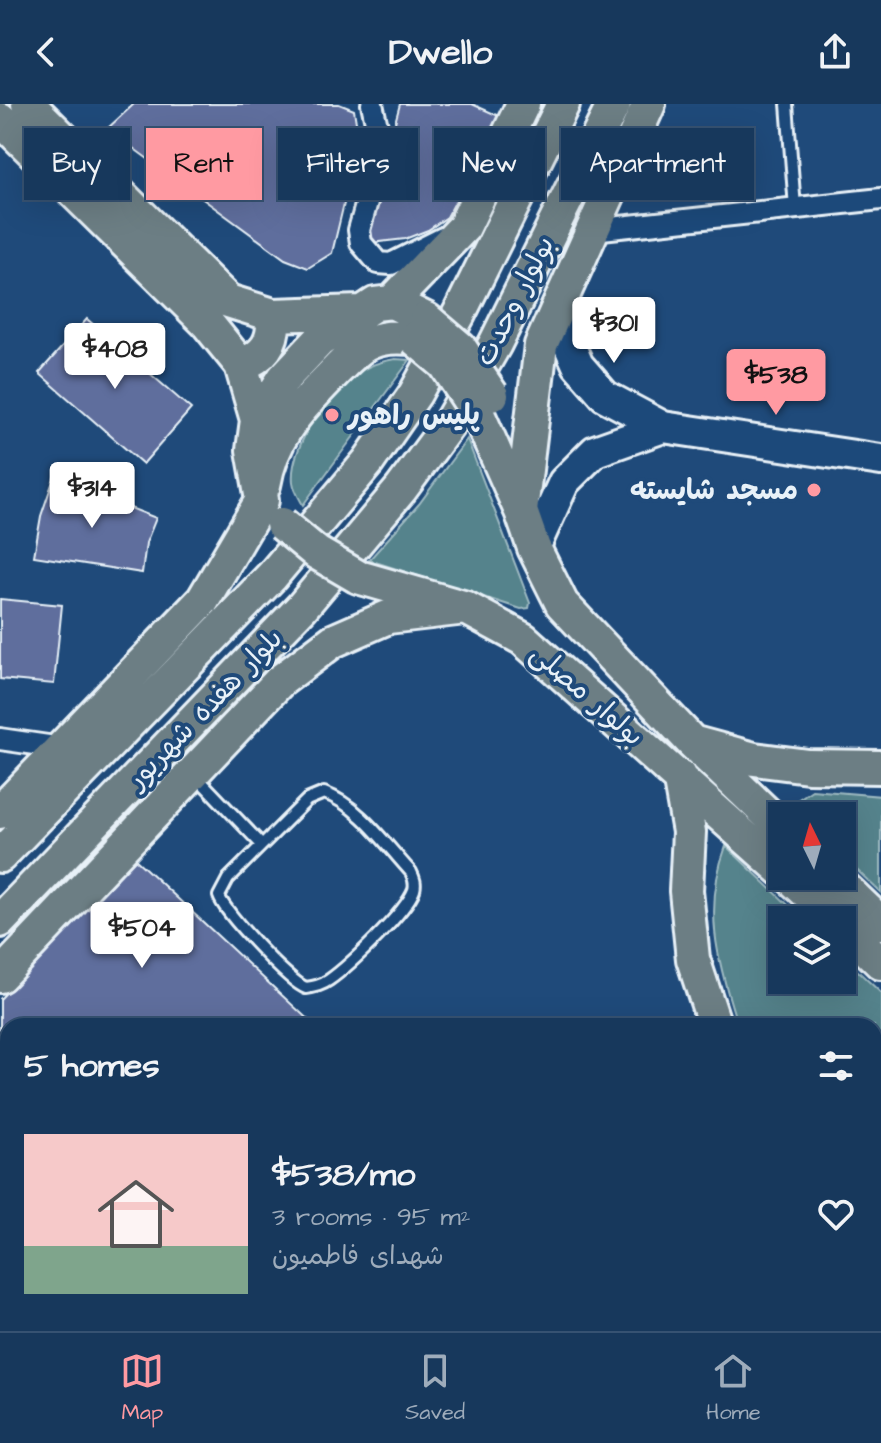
<!DOCTYPE html>
<meta charset="utf-8">
<style>
body{margin:0;font-family:"Architects Daughter","Playpen Sans Arabic",sans-serif;background:#203f62;color:#f1f3f6;height:100vh;display:flex;flex-direction:column;font-size:30px;white-space:nowrap}
*{box-sizing:border-box;margin:0}
p{font-size:26px;color:#9eacbb}
.icon{flex:none;width:44px;height:44px;fill:none;stroke:currentColor;stroke-width:2;stroke-linecap:round;stroke-linejoin:round}
.map{position:relative;flex:1;overflow:hidden}
.details{position:absolute;left:0px;top:914px;width:882px;height:314px;display:flex;flex-direction:column;background:#17385c;border-radius:24px 24px 0 0;box-shadow:0 8px 32px #0002,0 0 0 2px #365272}
.details>*{flex:none}
.top-card{position:absolute;left:24px;top:24px;width:834px;height:72px;display:flex;gap:16px}
.needle{width:52px;rotate:355deg}
.tools{position:absolute;left:768px;top:698px;display:grid;gap:16px}
.tools a{display:grid;place-items:center;width:88px;height:88px;border-radius:0px;background:#17385c;box-shadow:0 8px 32px #0002,0 0 0 2px #365272;font-size:40px}
.price{position:absolute;translate:-50% -68px;padding:0 18px;border-radius:8px;background:#fff;color:#222;font-size:26px;line-height:52px;filter:drop-shadow(0 2px 4px #0008)}
.price::after{content:'';position:absolute;left:50%;top:48px;width:24px;height:18px;margin-left:-12px;background:inherit;clip-path:polygon(0 0,100% 0,50% 100%)}
.price.on{background:#ff9aa2;color:#111}
ul{padding:0;list-style:none}
li{display:flex;align-items:center;gap:24px;height:200px;padding:0 24px}
li+li{border-top:2px solid #365272}
li span{display:grid;place-items:center;flex:none;width:224px;height:160px;border-radius:0px;color:#555}
li>.icon{margin-inline-start:auto}
span .icon{width:96px;height:96px;fill:#fffc;stroke-width:1}
li b{font-size:34px}
h2{display:flex;justify-content:space-between;align-items:center;height:96px;padding:0 24px;font-size:34px}
.chip{padding:0 28px;border-radius:0px;background:#17385c;box-shadow:0 8px 32px #0002,0 0 0 2px #365272;font-size:28px;line-height:72px}
.chip.on{background:#ff9aa2;color:#111}
header{display:flex;justify-content:space-between;align-items:center;height:104px;padding:0 24px;background:#17385c;font-size:36px;font-weight:800}
.tabs{display:flex;justify-content:space-around;align-items:center;height:112px;border-top:2px solid #365272;background:#17385c;font-size:22px;color:#9eacbb}
.tabs a{display:grid;justify-items:center;gap:4px}
.tabs .on{color:#ff9aa2}
.map>svg:first-child{display:block}
.green{fill:#55838c;stroke:#9ebac2;stroke-width:2}
.building{fill:#5e6e9d;stroke:#e8f1f8;stroke-width:2}
.lines{fill:none;stroke-linecap:round;stroke-linejoin:round}
.lane-casing{stroke:#e8f1f8;stroke-width:16}
.street-casing{stroke:#e8f1f8;stroke-width:26}
.secondary-casing{stroke:#e8f1f8;stroke-width:36}
.primary-casing{stroke:#e8f1f8;stroke-width:38}
.lane{stroke:#1f4a7a;stroke-width:10}
.street{stroke:#1f4a7a;stroke-width:20}
.secondary{stroke:#1f4a7a;stroke-width:30}
.primary{stroke:#6c7e84;stroke-width:32}
.primary-bridge-casing{stroke:#e8f1f8;stroke-width:38;stroke-linecap:butt}
.primary-bridge{stroke:#6c7e84;stroke-width:32}
.poi-dot{fill:#ff9aa2;stroke:#1f4a7a;stroke-width:3}
.labels{text-anchor:middle;dominant-baseline:central;stroke-width:8;stroke-linejoin:round;paint-order:stroke}
.street-label{font-size:28px;fill:#e8f1f8;stroke:#1f4a7a}
.poi-label{font-size:28px;font-weight:bold;fill:#e8f1f8;stroke:#1f4a7a;text-anchor:start}
</style>
<header><svg class="icon" aria-label="back" viewBox="0 0 24 24"><path d="M15 5l-7 7 7 7"/></svg>Dwello<svg class="icon" aria-label="share" viewBox="0 0 24 24"><path d="M12 15V3M7 8l5-5 5 5M5 13v7h14v-7"/></svg></header>
<div class="map">
<svg width="881" height="1227" viewBox="0 0 881 1227">
<rect width="100%" height="100%" fill="#1f4a7a"/>
<filter id="ink" filterUnits="userSpaceOnUse"><feTurbulence type="fractalNoise" baseFrequency=".0125" numOctaves="2"/><feDisplacementMap in="SourceGraphic" scale="16" xChannelSelector="R" yChannelSelector="G"/><feConvolveMatrix kernelMatrix="1 2 1 2 8 2 1 2 1" color-interpolation-filters="sRGB"/></filter>
<g filter="url(#ink)">
<path class="green" d="M395,255L410,256L303,401C299,394 294,386 293,378C289,343 330,284 359,268C370,261 382,257 395,255Z
M467,335L530,499L529,504L521,505L369,456L419,400Z
M812,686L881,692V789L842,752V712H801L790,701Z
M726,742L804,816H782V876H842V852L881,889V1007H874V922H740L736,916C717,856 703,803 726,742Z"/>
<path class="building" d="M134,0H339L354,6L358,31L355,59L330,48L327,75L347,87L332,149L308,164L285,155L107,25Z
M400,0H472L501,13L447,113L428,126L405,135L371,139L364,134Z
M330,48L355,59L347,87L327,75Z
M87,215L191,305L143,360L39,269Z
M54,374L156,414L146,439L142,469L34,452L41,412Z
M0,495L62,501L54,580L0,575Z
M134,754L315,922H8V945L0,937V895Z"/>
<g class="lines">
<g class="lane-casing">
<path id="lane" d="M787,0L795,104
M196,672L262,741
M324,689C359,701 386,741 411,768C414,774 416,779 414,786C406,808 349,862 329,876C322,881 314,883 306,884C290,879 224,808 219,792L228,775L307,696Z"/>
</g>
<g class="street-casing">
<path id="street" d="M372,0L382,45L359,126L361,139L378,159L391,160L443,134
M592,126L881,95
M0,635L62,644
M0,1195L8,1203
M27,1220L34,1227
M505,1227L511,1220"/>
</g>
<g class="secondary-casing">
<path id="secondary" d="M555,209L578,261L605,292L663,323L881,356
M534,444L564,378L595,347L663,323"/>
</g>
<g class="primary-casing">
<path id="primary" d="M28,0L228,197L273,211L360,208
M0,15L207,219L241,261L257,316
M392,198L464,123L523,0
M241,261C266,252 275,237 273,211
M478,310L521,407L534,444L562,500L692,638L782,724
M264,381C272,334 296,308 328,275C339,264 352,249 365,241C382,232 397,233 414,234
M521,407L541,241L649,0
M358,473L466,504L523,535L782,766
M695,639L754,655L808,662L881,663
M679,672L689,728L686,787L693,855L715,922
M0,708L203,496L262,396L253,346L257,316L284,274L319,237L375,200L392,198L426,215
M0,752L272,472L368,358L415,290L459,210L563,0
M789,772L837,816
M832,772L881,819
M0,817L302,503L401,385L449,320L495,240L614,0
M842,821L881,859
M0,872L280,577L333,537L388,513L466,504
M874,1036L881,1037"/>
</g>
<use href="#lane" class="lane"/>
<use href="#street" class="street"/>
<use href="#secondary" class="secondary"/>
<use href="#primary" class="primary"/>
<g class="primary-bridge-casing">
<path id="primary-bridge" d="M426,215L460,244L492,291
M414,234L445,260L478,310
M282,420L317,449L358,473"/>
</g>
<use href="#primary-bridge" class="primary-bridge"/>
</g>
</g>
<g class="poi-dot">
<circle cx="332" cy="311" r="8"/>
<circle cx="814" cy="386" r="8"/>
</g>
<g class="labels">
<g class="street-label">
<text transform="translate(515 197) rotate(-63)">بولوار وحدت</text>
<text transform="translate(587 591) rotate(41)">بولوار مصلی</text>
<text transform="translate(205 605) rotate(-46)">بلوار هفده شهریور</text>
</g>
<g class="poi-label">
<text x="348" y="311">پلیس راهور</text>
<text x="798" y="386" text-anchor="end">مسجد شایسته</text>
</g>
</g>
</svg>
<div class="tools">
<a><svg class="needle" viewBox="-14 -14 28 28"><path d="M0-13l5 13h-10z" fill="#e53935"/><path d="M0 13l5-13h-10z" fill="#9eacbb"/></svg></a>
<a><svg class="icon" aria-label="layers" viewBox="0 0 24 24"><path d="M12 4l9 5-9 5-9-5zM3 14l9 5 9-5"/></svg></a>
</div>
<b class="price" style="left:614px;top:261px">$301</b>
<b class="price" style="left:115px;top:287px">$408</b>
<b class="price on" style="left:776px;top:313px">$538</b>
<b class="price" style="left:92px;top:426px">$314</b>
<b class="price" style="left:142px;top:866px">$504</b>
<div class="top-card">
<a class="chip">Buy</a>
<a class="chip on">Rent</a>
<a class="chip">Filters</a>
<a class="chip">New</a>
<a class="chip">Apartment</a>
</div>
<section class="details">
<h2>5 homes<svg class="icon" aria-label="filters" viewBox="0 0 24 24"><path d="M4 7h16M4 17h16"/><circle cx="9" cy="7" r="2"/><circle cx="15" cy="17" r="2"/></svg></h2>
<ul>
<li><span style="background:linear-gradient(#f6c9c9 70%,#7fa58c 0)"><svg class="icon" aria-label="home" viewBox="0 0 24 24"><path d="M3 11l9-7 9 7M6 9v11h12V9"/></svg></span><div><b>$538/mo</b><p>3 rooms · 95 m²</p><p>شهدای فاطمیون</p></div><svg class="icon" aria-label="heart" viewBox="0 0 24 24"><path d="M12 20l-8-8c-3-5 5-10 8-4 3-6 11-1 8 4z"/></svg></li>
</ul>
</section>
</div>
<nav class="tabs">
<a class="on"><svg class="icon" aria-label="map" viewBox="0 0 24 24"><path d="M3 6l6-2 6 2 6-2v14l-6 2-6-2-6 2zM9 4v14M15 6v14"/></svg>Map</a>
<a><svg class="icon" aria-label="saved" viewBox="0 0 24 24"><path d="M7 4h10v16l-5-4-5 4z"/></svg>Saved</a>
<a><svg class="icon" aria-label="home" viewBox="0 0 24 24"><path d="M3 11l9-7 9 7M6 9v11h12V9"/></svg>Home</a>
</nav>
